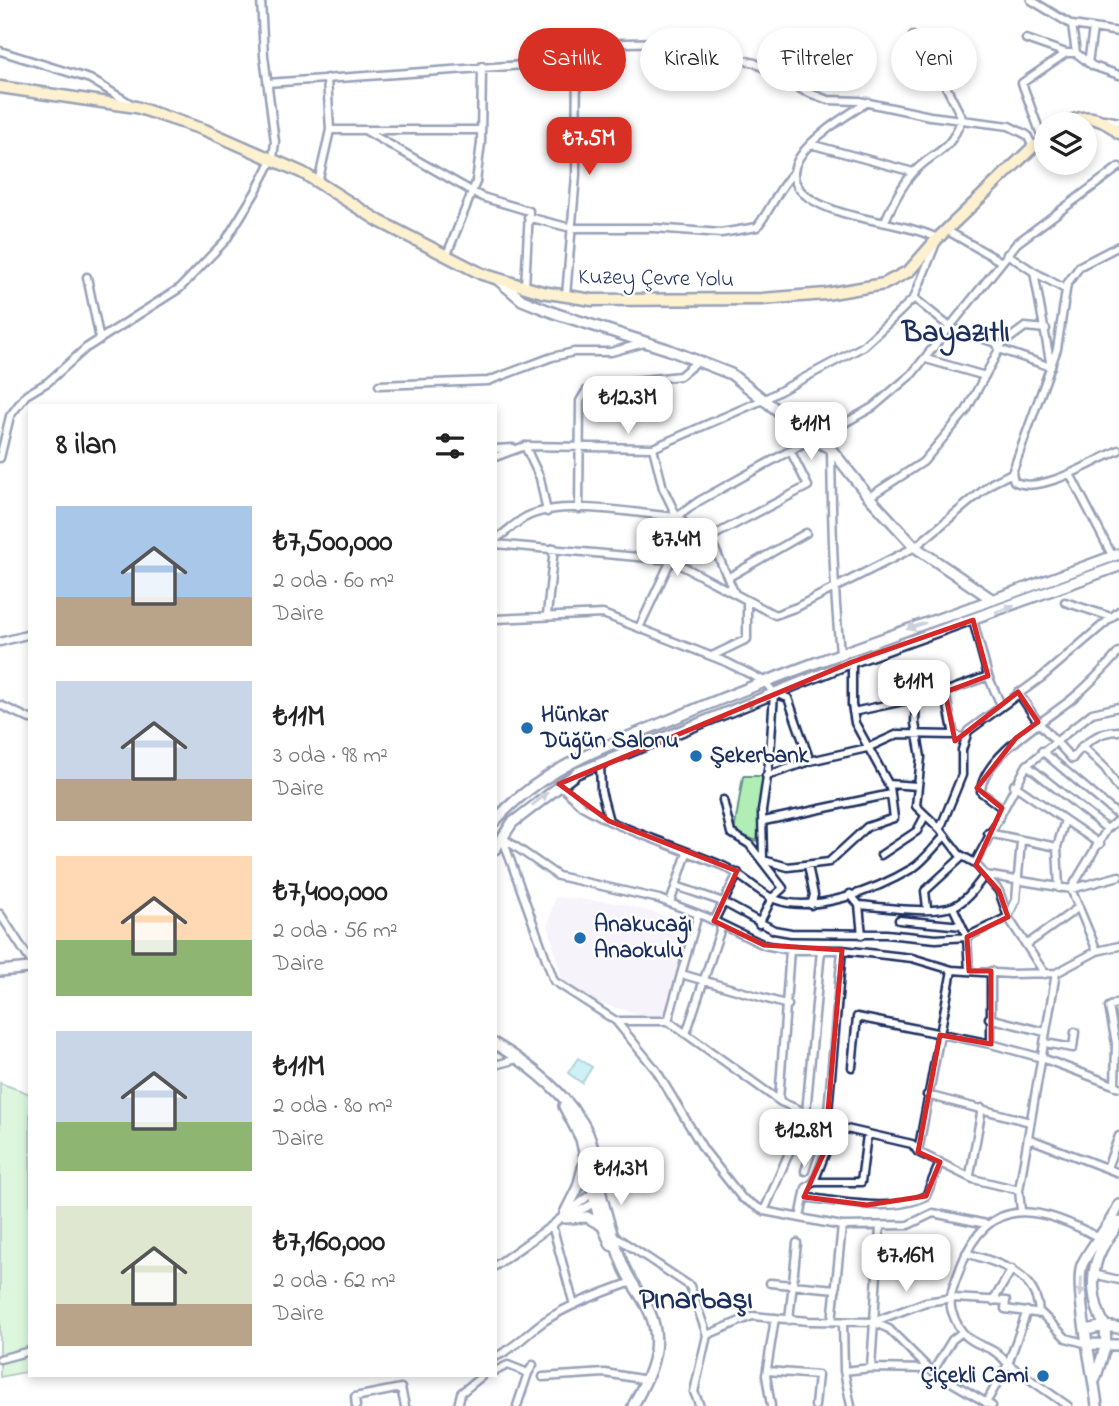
<!DOCTYPE html>
<html lang="tr">
<meta charset="utf-8">
<style>
body{margin:0;font-family:"Indie Flower",sans-serif;background:#f6f6f6;color:#222;height:100vh;display:flex;flex-direction:column;font-size:26px;white-space:nowrap}
*{box-sizing:border-box;margin:0}
p{font-size:23px;color:#767676}
.icon{flex:none;width:38px;height:38px;fill:none;stroke:currentColor;stroke-width:2;stroke-linecap:round;stroke-linejoin:round}
.map{position:relative;flex:1;overflow:hidden}
.details{position:absolute;left:28px;top:404px;width:469px;height:973px;display:flex;flex-direction:column;background:#fff;border-radius:0px;box-shadow:0 4px 10px #0003}
.details>*{flex:none}
.banner{position:absolute;left:518px;top:28px;width:495px;height:63px;display:flex;gap:14px}
.controls{position:absolute;left:1034px;top:112px;display:grid;gap:14px}
.controls a{display:grid;place-items:center;width:63px;height:63px;border-radius:50%;background:#fff;box-shadow:0 4px 10px #0003;font-size:35px}
.price{position:absolute;translate:-50% -60px;padding:0 16px;border-radius:14px;background:#fff;color:#222;font-size:23px;line-height:46px;filter:drop-shadow(0 2px 4px #0008)}
.price::after{content:'';position:absolute;left:50%;top:42px;width:21px;height:16px;margin-left:-10px;background:inherit;clip-path:polygon(0 0,100% 0,50% 100%)}
.price.on{background:#d93025;color:#fff}
ul{padding:0;list-style:none}
li{display:flex;align-items:center;gap:21px;height:175px;padding:0 28px}
li span{display:grid;place-items:center;flex:none;width:196px;height:140px;border-radius:0px;color:#555}
li>.icon{margin-inline-start:auto}
span .icon{width:84px;height:84px;fill:#fffc;stroke-width:1}
li b{font-size:30px}
h2{display:flex;justify-content:space-between;align-items:center;height:84px;padding:0 28px;font-size:30px}
.tag{padding:0 24px;border-radius:32px;background:#fff;box-shadow:0 4px 10px #0003;font-size:24px;line-height:63px}
.tag.on{background:#d93025;color:#fff}
.map>svg:first-child{display:block}
.built{fill:#ede5f3}
.green{fill:#b1eeb5;stroke:#668e8a;stroke-width:2}
.water{fill:#8fe0eb;stroke:#6199b3;stroke-width:2}
.lines{fill:none;stroke-linecap:round;stroke-linejoin:round}
.street-casing{stroke:#1b2f5e;stroke-width:11}
.secondary-casing{stroke:#1b2f5e;stroke-width:14}
.primary-casing{stroke:#1b2f5e;stroke-width:15}
.street{stroke:#fff;stroke-width:6}
.secondary{stroke:#fff;stroke-width:9}
.primary{stroke:#fadf96;stroke-width:10}
.oneway{fill:#8d97ae}
.marked{fill:none;stroke:#d62828;stroke-width:5;stroke-linejoin:round}
.poi-dot{fill:#1f6fb2;stroke:#fff;stroke-width:2.5}
.labels{text-anchor:middle;dominant-baseline:central;stroke-width:5;stroke-linejoin:round;paint-order:stroke}
.street-label{font-size:23px;fill:#1b2f5e;stroke:#fff}
.poi-label{font-size:23px;font-weight:bold;fill:#1b2f5e;stroke:#fff;text-anchor:start}
.district-label{font-size:30px;font-weight:bold;fill:#1b2f5e;stroke:#fff}
</style>
<div class="map">
<svg width="1119" height="1406" viewBox="0 0 1119 1406">
<rect width="100%" height="100%" fill="#fff"/>
<filter id="ink" filterUnits="userSpaceOnUse"><feTurbulence type="fractalNoise" baseFrequency=".0143" numOctaves="2"/><feDisplacementMap in="SourceGraphic" scale="14" xChannelSelector="R" yChannelSelector="G"/><feConvolveMatrix kernelMatrix="1 2 1 2 8 2 1 2 1" color-interpolation-filters="sRGB"/></filter>
<g filter="url(#ink)">
<path class="built" d="M555,897L619,903L663,915L690,929L664,1021L594,1002L562,981L548,924Z"/>
<path class="green" d="M743,776H763L757,841L734,832Z
M0,1083L30,1094V1371L0,1377Z"/>
<path class="water" d="M578,1058L592,1067L582,1083L568,1073Z"/>
<g class="lines">
<g class="street-casing">
<path id="street" d="M1031,0L1072,25L1119,32
M1072,25L1076,53L1093,66L1119,75
M1026,39L1066,53
M0,51L90,79L133,105
M1088,63L1093,29
M267,83L566,62L577,57L583,44L670,42L755,63L804,91L828,100L859,101L930,116L1009,126L1027,135L1033,147
M1104,119L1119,122
M330,130H481
M366,131L482,197L529,211L525,287
M1044,143L1022,83L1066,53H1076
M810,144L913,172
M318,183L330,130L327,78
M528,217L571,228H654L721,233L757,227C771,209 778,189 793,173
M885,221C892,205 900,188 912,174C934,149 948,157 962,118L936,67L913,36
M946,230L1000,261
M1119,246L1080,266L1067,284L1057,349L1012,473L1014,481C1038,496 1095,461 1119,450
M446,257L476,182L481,143L482,66
M1034,272L1065,289
M87,277L100,340
M566,296L576,175L577,57
M914,298L951,328L996,343L999,349L1051,367L1034,272L1007,254
M926,359L985,376
M379,385L488,381L552,357L574,352H611L644,343
M815,440L873,407L912,374L1017,243L1119,167
M525,446L540,478L547,512
M653,448L663,488L677,517L715,549L735,594
M495,449L513,448
M831,449C832,517 833,584 840,652
M495,457L525,446L653,448L765,399L862,347L886,325L914,298L938,238C905,224 876,223 843,213C743,182 819,132 868,102
M0,458L10,416L26,395L48,382L86,348L180,288L226,240L255,193L273,158L275,142L264,56L261,0
M1070,474L1113,557
M869,497L923,462L966,411L1002,344L1025,327L1046,329
M579,509L580,401L586,391L614,383L680,376L699,360
M495,540C505,533 515,523 526,517C565,498 635,514 677,517L699,501L813,438
M703,541L808,486L790,450
M495,544L671,560L775,615L797,607L915,547L992,483L1012,473
M729,577L806,533
M1065,602L1111,617
M547,615L554,548
M495,619L603,614L726,662L764,681L774,693L788,698L810,761
M973,620L988,676L1001,705
M639,628L671,560L677,517
M0,642L30,634
M712,656L747,639V602
M945,692L954,735
M1018,692L1038,722L1072,759C1084,743 1098,731 1119,731
M774,693L770,756L762,811L763,860L788,867L829,862L867,827L894,818L890,787L855,723L852,705V662
M916,697L915,723L921,757L916,806L940,829L959,854L975,863L999,891L1008,917L1045,974
M0,705L30,719
M853,712L945,692L988,676
M1082,746L1105,768L1119,789
M1042,751L1119,816
M600,763L601,791L609,821C647,838 685,850 723,866C741,874 754,889 772,898C811,916 878,889 913,868C924,861 934,847 943,838
M1027,765L1107,829
M766,776L810,761L867,748L898,734L954,735L966,738
M559,784L582,806L609,821
M888,784L918,786
M1014,785L1100,844
M723,800L731,833L749,844L783,888L772,898L759,924
M1002,808L981,792C981,757 1049,718 1073,698C1090,684 1105,668 1119,652
M764,821L891,794
M940,829L962,775V750L968,731L1042,677L1119,611
M988,833L1057,847
M502,837L554,981L616,1021L656,1070L704,1150L742,1198L764,1211L842,1226L908,1225L933,1213L986,1224
M503,838L558,876L659,899L706,917L764,945L790,950H842L912,958L952,970L1010,974L1056,973L1097,951L1119,946
M881,855L917,831L925,816
M975,863L1027,765L1092,713L1119,707
M808,865L814,895L811,905
M676,886L723,902L774,930L791,933L886,934L936,939L967,937L1008,917L1016,900L1021,841
M1059,888L1057,847L1065,820
M850,894L859,905L862,935
M670,903L687,853
M859,905C883,907 932,915 954,906C968,900 976,886 985,875L1071,889L1119,876
M953,907L967,937L969,971
M927,908L925,891L962,857
M0,914L30,960
M899,920L962,926
M714,921L738,873
M1026,945L1079,907
M1097,951L1071,889L1107,829L1119,819
M991,971V1044
M681,974L788,1005
M989,1018L1045,1032
M616,1021H668L781,1102L842,1128L912,1144L918,1152L973,1179L1019,1190
M668,1021L698,914
M686,1034L722,925
M1045,1043L1073,1048L1075,1032
M495,1065L517,1059
M852,1067L857,1017L991,1044L1042,1058L1119,1087
M1115,1086L1116,1043L1109,1007L1119,1002
M927,1095L1030,1122
M779,1100L790,950
M827,1123L842,950
M1030,1139L1119,1173
M918,1152L952,970
M1107,1168L1119,1136
M805,1171L821,1122
M970,1175L982,1108
M814,1182H861L867,1135
M804,1197C839,1202 894,1213 926,1196L940,1162
M764,1211L806,1113L821,950
M1021,1211L1019,1190L1056,973
M570,1216L598,1201
M800,1218L806,1188L814,1182L836,1126
M613,1235L690,1286L707,1335L694,1392L700,1406
M966,1253C999,1263 1037,1273 1039,1313
M495,1266L554,1224
M1093,1274L1119,1280
M770,1283L836,1289
M993,1301L1012,1269
M574,1305L552,1225L595,1191
M789,1320L797,1243
M832,1322L842,1226
M843,1322L844,1371L851,1406
M873,1322L889,1329L929,1369L992,1406
M707,1335L752,1316L809,1321L873,1322L926,1302L953,1298L1006,1301L1005,1309L1042,1314L1066,1338L1088,1344
M495,1357C514,1349 526,1334 543,1322C570,1304 602,1293 632,1282
M0,1359L30,1351
M871,1368L880,1227
M495,1371L508,1365L528,1373L533,1365
M767,1371L818,1375L815,1406
M844,1371L871,1368L929,1369
M933,1371L952,1340L962,1332
M543,1377L605,1373L647,1380
M986,1403L1008,1364L1027,1311
M356,1406L355,1397L401,1388L405,1406
M458,1406L461,1393L482,1376
M517,1406L528,1373
M771,1406L766,1375L775,1318
M1068,1406L1008,1364C987,1337 967,1354 952,1312C947,1296 956,1281 961,1266C989,1191 1044,1207 1101,1239"/>
</g>
<g class="secondary-casing">
<path id="secondary" d="M497,279L522,300L557,314L667,349L731,374L815,440L831,449L869,497L915,547L993,600
M495,821C544,765 615,743 682,715C825,655 973,609 1119,554
M495,849L512,823L577,773L852,662L1119,566
M0,971L30,968
M495,1044C527,1063 561,1090 582,1122C596,1144 596,1173 602,1198C608,1220 614,1243 623,1265C632,1288 652,1305 655,1331C659,1358 645,1383 633,1406
M564,1106L581,1139L598,1215L611,1245
M565,1213L578,1187L584,1164
M565,1218L587,1217L603,1226
M1119,1222C1114,1232 1106,1240 1101,1250C1089,1274 1092,1303 1105,1326L1119,1328
M1086,1330L1105,1326L1106,1345L1095,1379
M1089,1344L1119,1345
M1097,1406C1094,1376 1074,1288 1082,1265C1089,1248 1110,1226 1119,1205"/>
</g>
<g class="primary-casing">
<path id="primary" d="M0,87L136,107L205,130L303,173L379,221L482,274L542,292L592,300L762,299L826,294L884,284L909,271L938,238L1033,147L1046,141
M1065,124C1085,112 1103,118 1119,133"/>
</g>
<use href="#street" class="street"/>
<use href="#secondary" class="secondary"/>
<use href="#primary" class="primary"/>
</g>
<defs><path id="oneway-solid" d="M-6-.8H1V-3.2L6.5 0L1 3.2V.8H-6Z" transform="scale(1.75)"/></defs>
<g class="oneway">
<use href="#oneway-solid" transform="translate(1005 609) rotate(-19)"/>
<use href="#oneway-solid" transform="translate(916 626) rotate(161)"/>
<use href="#oneway-solid" transform="translate(746 705) rotate(-22)"/>
<use href="#oneway-solid" transform="translate(540 799) rotate(-39)"/>
<use href="#oneway-solid" transform="translate(1081 1287) rotate(93)"/>
</g>
</g>
<path d="M0 0H1119V1406H0ZM973,620L988,676L945,692L955,741L1018,692L1038,722L1016,738L977,788L1002,808L976,865L999,891L1008,917L967,937L969,971H991V1044L940,1035L918,1152L940,1162L926,1196L867,1205L804,1197L836,1126L827,1123L842,950L764,945L714,921L737,871L609,821L559,784L852,662Z" fill="#fff" fill-opacity=".55" fill-rule="evenodd"/>
<path class="marked" d="M973,620L988,676L945,692L955,741L1018,692L1038,722L1016,738L977,788L1002,808L976,865L999,891L1008,917L967,937L969,971H991V1044L940,1035L918,1152L940,1162L926,1196L867,1205L804,1197L836,1126L827,1123L842,950L764,945L714,921L737,871L609,821L559,784L852,662Z"/>
<g class="poi-dot">
<circle cx="527" cy="728" r="7"/>
<circle cx="696" cy="756" r="7"/>
<circle cx="580" cy="938" r="7"/>
<circle cx="1043" cy="1376" r="7"/>
</g>
<g class="labels">
<g class="street-label">
<text transform="translate(656 279) rotate(1)">Kuzey Çevre Yolu</text>
</g>
<g class="poi-label">
<text x="541" y="715">Hünkar<tspan x="541" dy="26">Düğün Salonu</tspan></text>
<text x="710" y="756">Şekerbank</text>
<text x="594" y="925">Anakucağı<tspan x="594" dy="26">Anaokulu</tspan></text>
<text x="1029" y="1376" text-anchor="end">Çiçekli Cami</text>
</g>
<g class="district-label">
<text x="956" y="334">Bayazıtlı</text>
<text x="696" y="1301">Pınarbaşı</text>
</g>
</g>
</svg>
<div class="controls">
<a><svg class="icon" aria-label="layers" viewBox="0 0 24 24"><path d="M12 4l9 5-9 5-9-5zM3 14l9 5 9-5"/></svg></a>
</div>
<b class="price on" style="left:589px;top:177px">₺7.5M</b>
<b class="price" style="left:628px;top:436px">₺12.3M</b>
<b class="price" style="left:811px;top:462px">₺11M</b>
<b class="price" style="left:677px;top:578px">₺7.4M</b>
<b class="price" style="left:914px;top:720px">₺11M</b>
<b class="price" style="left:804px;top:1169px">₺12.8M</b>
<b class="price" style="left:621px;top:1207px">₺11.3M</b>
<b class="price" style="left:906px;top:1294px">₺7.16M</b>
<div class="banner">
<a class="tag on">Satılık</a>
<a class="tag">Kiralık</a>
<a class="tag">Filtreler</a>
<a class="tag">Yeni</a>
</div>
<section class="details">
<h2>8 ilan<svg class="icon" aria-label="filters" viewBox="0 0 24 24"><path d="M4 7h16M4 17h16"/><circle cx="9" cy="7" r="2"/><circle cx="15" cy="17" r="2"/></svg></h2>
<ul>
<li><span style="background:linear-gradient(#a9c7e8 65%,#b9a48a 0)"><svg class="icon" aria-label="home" viewBox="0 0 24 24"><path d="M3 11l9-7 9 7M6 9v11h12V9"/></svg></span><div><b>₺7,500,000</b><p>2 oda · 60 m²</p><p>Daire</p></div></li>
<li><span style="background:linear-gradient(#c9d6e8 70%,#b9a48a 0)"><svg class="icon" aria-label="home" viewBox="0 0 24 24"><path d="M3 11l9-7 9 7M6 9v11h12V9"/></svg></span><div><b>₺11M</b><p>3 oda · 98 m²</p><p>Daire</p></div></li>
<li><span style="background:linear-gradient(#ffd9b3 60%,#8fb573 0)"><svg class="icon" aria-label="home" viewBox="0 0 24 24"><path d="M3 11l9-7 9 7M6 9v11h12V9"/></svg></span><div><b>₺7,400,000</b><p>2 oda · 56 m²</p><p>Daire</p></div></li>
<li><span style="background:linear-gradient(#c9d6e8 65%,#8fb573 0)"><svg class="icon" aria-label="home" viewBox="0 0 24 24"><path d="M3 11l9-7 9 7M6 9v11h12V9"/></svg></span><div><b>₺11M</b><p>2 oda · 80 m²</p><p>Daire</p></div></li>
<li><span style="background:linear-gradient(#dfe7d0 70%,#b9a48a 0)"><svg class="icon" aria-label="home" viewBox="0 0 24 24"><path d="M3 11l9-7 9 7M6 9v11h12V9"/></svg></span><div><b>₺7,160,000</b><p>2 oda · 62 m²</p><p>Daire</p></div></li>
</ul>
</section>
</div>
